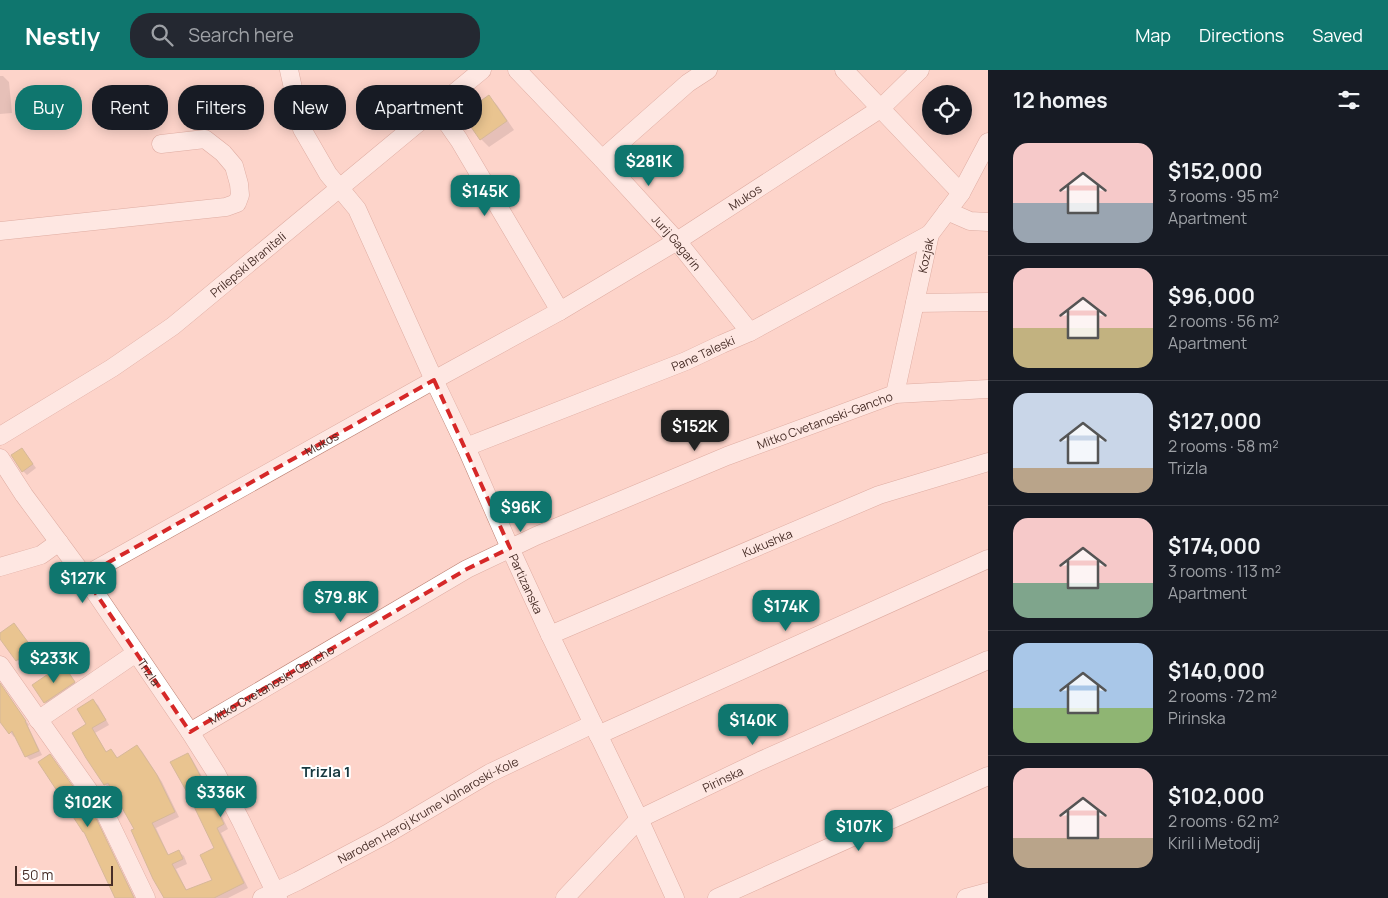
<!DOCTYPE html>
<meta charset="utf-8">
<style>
body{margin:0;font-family:Manrope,sans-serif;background:#242831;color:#f1f3f6;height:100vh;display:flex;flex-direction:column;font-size:19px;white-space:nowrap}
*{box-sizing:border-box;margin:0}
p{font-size:16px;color:#9ea1a6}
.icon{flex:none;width:28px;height:28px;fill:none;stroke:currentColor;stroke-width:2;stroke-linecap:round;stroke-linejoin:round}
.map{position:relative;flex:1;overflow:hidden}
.side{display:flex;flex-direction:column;background:#171b24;width:400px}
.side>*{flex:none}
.top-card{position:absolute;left:15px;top:15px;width:475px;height:45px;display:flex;gap:10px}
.tools{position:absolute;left:922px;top:15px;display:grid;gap:10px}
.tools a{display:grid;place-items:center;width:50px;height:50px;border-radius:50%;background:#171b24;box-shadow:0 2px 12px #0003;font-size:25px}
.scale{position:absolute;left:15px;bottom:12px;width:98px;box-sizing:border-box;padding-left:5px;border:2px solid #482e28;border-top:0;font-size:14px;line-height:18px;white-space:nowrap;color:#482e28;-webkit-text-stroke:4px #fff;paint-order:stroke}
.price{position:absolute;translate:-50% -42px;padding:0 11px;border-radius:10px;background:#0f766e;color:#fff;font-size:16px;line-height:32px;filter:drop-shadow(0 1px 2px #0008)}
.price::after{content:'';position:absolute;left:50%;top:30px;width:15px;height:11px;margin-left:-8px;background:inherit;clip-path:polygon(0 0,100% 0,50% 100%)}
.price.selected{background:#222;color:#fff}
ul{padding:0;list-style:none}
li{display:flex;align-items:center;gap:15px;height:125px;padding:0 25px}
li+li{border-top:1px solid #363941}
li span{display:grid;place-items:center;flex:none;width:140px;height:100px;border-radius:15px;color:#555}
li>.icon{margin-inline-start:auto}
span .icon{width:60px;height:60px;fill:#fffc;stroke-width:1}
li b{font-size:21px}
h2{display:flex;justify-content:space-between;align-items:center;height:60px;padding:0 25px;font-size:21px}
.chip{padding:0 18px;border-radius:20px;background:#171b24;box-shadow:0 2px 12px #0003;font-size:18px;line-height:45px}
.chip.selected{background:#0f766e;color:#fff}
header{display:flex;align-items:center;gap:30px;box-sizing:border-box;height:70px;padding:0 25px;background:#0f766e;color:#fff}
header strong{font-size:24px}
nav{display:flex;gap:28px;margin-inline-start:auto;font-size:18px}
.search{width:350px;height:45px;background:#242831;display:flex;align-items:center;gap:12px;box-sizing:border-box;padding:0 18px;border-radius:20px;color:#9ea1a6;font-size:19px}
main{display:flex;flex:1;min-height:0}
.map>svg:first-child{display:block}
.shadow{fill:#0003}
.building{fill:#d0b249;stroke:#a8975e}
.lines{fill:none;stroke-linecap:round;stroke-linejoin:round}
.minor-casing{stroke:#bb7f71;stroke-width:19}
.minor{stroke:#fff;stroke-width:18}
.marked{fill:none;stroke:#d62828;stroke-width:4;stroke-dasharray:10 6;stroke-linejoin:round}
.labels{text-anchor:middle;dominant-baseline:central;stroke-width:4;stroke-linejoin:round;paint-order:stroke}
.street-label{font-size:12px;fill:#482e28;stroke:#fff}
.quarter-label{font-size:15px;font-weight:bold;fill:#17383f;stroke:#fff}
</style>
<header>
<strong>Nestly</strong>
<div class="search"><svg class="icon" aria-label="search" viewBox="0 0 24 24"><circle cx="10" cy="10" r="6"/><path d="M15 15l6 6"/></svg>Search here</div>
<nav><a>Map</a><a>Directions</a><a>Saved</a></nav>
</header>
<main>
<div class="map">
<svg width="988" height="828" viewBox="0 0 988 828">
<rect width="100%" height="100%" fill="#fdd4cb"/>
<path class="shadow" d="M0,6H3L9,12L12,43L0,44Z
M489,27L497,35L514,60L489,77L481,69Z
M25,383L36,398L27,405L23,401Z
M14,554L36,584L21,594L0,567V564Z
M63,595L78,616L48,636L45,632Z
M0,614L29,655L28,656L42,685L30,690L26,686L16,665L14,667L0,650Z
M93,631L98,635L109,655L95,663L107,683L111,680L118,689L137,676L142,681L162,712L179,747L156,758L169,786L179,782L184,786L187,794L176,799L187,821L214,811L215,778L188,684L192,689L208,717L228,759L221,763L248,818L228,828H165L136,759L112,717L110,719L105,714L88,655Z
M53,689L100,756L135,828H116Z"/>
<path class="building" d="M489,25L507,51L480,70L462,44Z
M22,378L33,394L22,402L11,385Z
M14,553L33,579L16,591L0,569V563Z
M63,594L75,612L44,633L32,615Z
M0,613L26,651H25L39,681L25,687L12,661L9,664L0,652Z
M93,629L106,650L92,658L106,682L111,679L117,688L137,675L157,705L175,742L152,753L168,785L179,780L183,789L172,794L186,820L212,810L200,785L214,778L188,724L170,692L188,683L203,711L224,754L217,758L244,813L214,828H164L153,809L131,760L134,759L108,713L104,715L86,688L72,663L86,654L77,639Z
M50,684L97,750L134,828H115L84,762H83L64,733H65L38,692Z"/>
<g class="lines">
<g class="minor-casing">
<g id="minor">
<path id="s1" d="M289,0L302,59L328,104L357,139L434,310L466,377L510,478L550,565L639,749L675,828"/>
<path id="s2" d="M517,0L602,89L677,171L750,262"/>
<path d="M844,0L961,123"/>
<path d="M436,37L459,70L560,241"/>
<path d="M602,89L688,13L708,0"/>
<path d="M947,141L970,151L988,152"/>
<path d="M0,161L226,137L237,133L240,125L239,114L234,96L223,83L205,69L161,74"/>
<path d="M915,233L988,232"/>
<path id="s3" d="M895,324L930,164L961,123L988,72"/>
<path id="s4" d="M0,366L112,298L173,256L482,0"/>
<path id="s5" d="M466,377L686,291L722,274L750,262L930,164"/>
<path id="s6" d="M0,388L24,425L84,506L190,662L216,703L241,751L278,828"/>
<path d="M0,497L41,485L59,472"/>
<path id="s7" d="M84,506L434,310L560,241L677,171L880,39L920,0"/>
<path id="s8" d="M550,565L879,425L988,392"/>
<path d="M0,595L106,745L146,828"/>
<path d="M38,650L136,583"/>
<path id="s9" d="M190,662L467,499L536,466L727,386L895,324L988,319"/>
<path d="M598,665L988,489"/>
<path id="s10" d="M262,828L298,811L387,764L490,703L593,654"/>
<path id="s11" d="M565,828L639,749L760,691L988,590"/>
<path d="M717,828L988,706"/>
<path d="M966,828L988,822"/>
</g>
</g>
<use href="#minor" class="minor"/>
</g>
<path d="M0 0H988V828H0ZM434,310L510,478L467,499L190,662L84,506Z" fill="#fdd4cb" fill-opacity=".55" fill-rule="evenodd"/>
<path class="marked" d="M434,310L510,478L467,499L190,662L84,506Z"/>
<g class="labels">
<g class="street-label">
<text stroke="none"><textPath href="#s7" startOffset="762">Mukos</textPath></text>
<text stroke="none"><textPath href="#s2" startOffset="235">Jurij Gagarin</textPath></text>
<text stroke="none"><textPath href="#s3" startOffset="142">Kozjak</textPath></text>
<text stroke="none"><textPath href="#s4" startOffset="302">Prilepski Braniteli</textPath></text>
<text stroke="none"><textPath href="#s5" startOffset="255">Pane Taleski</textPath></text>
<text stroke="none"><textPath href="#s9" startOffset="709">Mitko Cvetanoski-Gancho</textPath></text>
<text stroke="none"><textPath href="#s7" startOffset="272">Mukos</textPath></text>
<text stroke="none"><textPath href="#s8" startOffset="236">Kukushka</textPath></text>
<text stroke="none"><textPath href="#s1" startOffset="569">Partizanska</textPath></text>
<text stroke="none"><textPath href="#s6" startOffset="261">Trizla</textPath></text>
<text stroke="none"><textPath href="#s9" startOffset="94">Mitko Cvetanoski-Gancho</textPath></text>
<text stroke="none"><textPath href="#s11" startOffset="201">Pirinska</textPath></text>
<text stroke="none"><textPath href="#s10" startOffset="188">Naroden Heroj Krume Volnaroski-Kole</textPath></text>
</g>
<g class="quarter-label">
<text x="326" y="701">Trizla 1</text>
</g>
</g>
</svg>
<div class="tools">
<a><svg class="icon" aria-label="locate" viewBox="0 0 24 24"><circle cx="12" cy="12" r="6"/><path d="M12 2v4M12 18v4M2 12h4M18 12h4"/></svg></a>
</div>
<div class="scale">50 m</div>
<b class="price" style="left:649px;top:117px">$281K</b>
<b class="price" style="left:485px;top:147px">$145K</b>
<b class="price selected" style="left:695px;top:382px">$152K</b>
<b class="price" style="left:521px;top:463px">$96K</b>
<b class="price" style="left:83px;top:534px">$127K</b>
<b class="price" style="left:341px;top:553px">$79.8K</b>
<b class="price" style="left:786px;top:562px">$174K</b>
<b class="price" style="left:54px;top:614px">$233K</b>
<b class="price" style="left:753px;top:676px">$140K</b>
<b class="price" style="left:221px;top:748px">$336K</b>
<b class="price" style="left:88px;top:758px">$102K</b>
<b class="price" style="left:859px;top:782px">$107K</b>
<div class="top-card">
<a class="chip selected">Buy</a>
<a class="chip">Rent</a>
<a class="chip">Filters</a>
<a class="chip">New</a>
<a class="chip">Apartment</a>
</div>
</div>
<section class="side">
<h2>12 homes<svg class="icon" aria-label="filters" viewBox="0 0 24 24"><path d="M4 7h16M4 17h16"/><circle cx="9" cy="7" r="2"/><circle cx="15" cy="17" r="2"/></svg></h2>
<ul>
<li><span style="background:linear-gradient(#f6c9c9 60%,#9aa5b1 0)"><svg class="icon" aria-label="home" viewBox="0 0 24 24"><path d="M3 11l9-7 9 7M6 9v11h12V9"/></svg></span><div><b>$152,000</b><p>3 rooms · 95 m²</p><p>Apartment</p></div></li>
<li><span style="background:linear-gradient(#f6c9c9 60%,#c2b280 0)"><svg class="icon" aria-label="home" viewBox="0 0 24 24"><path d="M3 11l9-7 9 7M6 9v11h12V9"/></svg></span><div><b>$96,000</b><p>2 rooms · 56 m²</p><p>Apartment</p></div></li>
<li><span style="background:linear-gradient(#c9d6e8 75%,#b9a48a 0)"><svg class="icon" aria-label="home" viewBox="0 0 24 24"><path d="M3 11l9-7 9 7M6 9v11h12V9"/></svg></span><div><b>$127,000</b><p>2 rooms · 58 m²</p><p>Trizla</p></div></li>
<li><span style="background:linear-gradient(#f6c9c9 65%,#7fa58c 0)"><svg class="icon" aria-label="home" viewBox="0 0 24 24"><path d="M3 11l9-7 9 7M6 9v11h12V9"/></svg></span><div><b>$174,000</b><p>3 rooms · 113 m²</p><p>Apartment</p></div></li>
<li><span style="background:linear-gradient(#a9c7e8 65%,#8fb573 0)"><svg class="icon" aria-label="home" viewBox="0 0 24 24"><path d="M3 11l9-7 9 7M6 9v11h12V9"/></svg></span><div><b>$140,000</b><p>2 rooms · 72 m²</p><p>Pirinska</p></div></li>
<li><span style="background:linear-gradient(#f6c9c9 70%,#b9a48a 0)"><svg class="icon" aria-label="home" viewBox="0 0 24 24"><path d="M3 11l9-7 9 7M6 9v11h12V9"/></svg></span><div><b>$102,000</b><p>2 rooms · 62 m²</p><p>Kiril i Metodij</p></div></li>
</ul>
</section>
</main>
